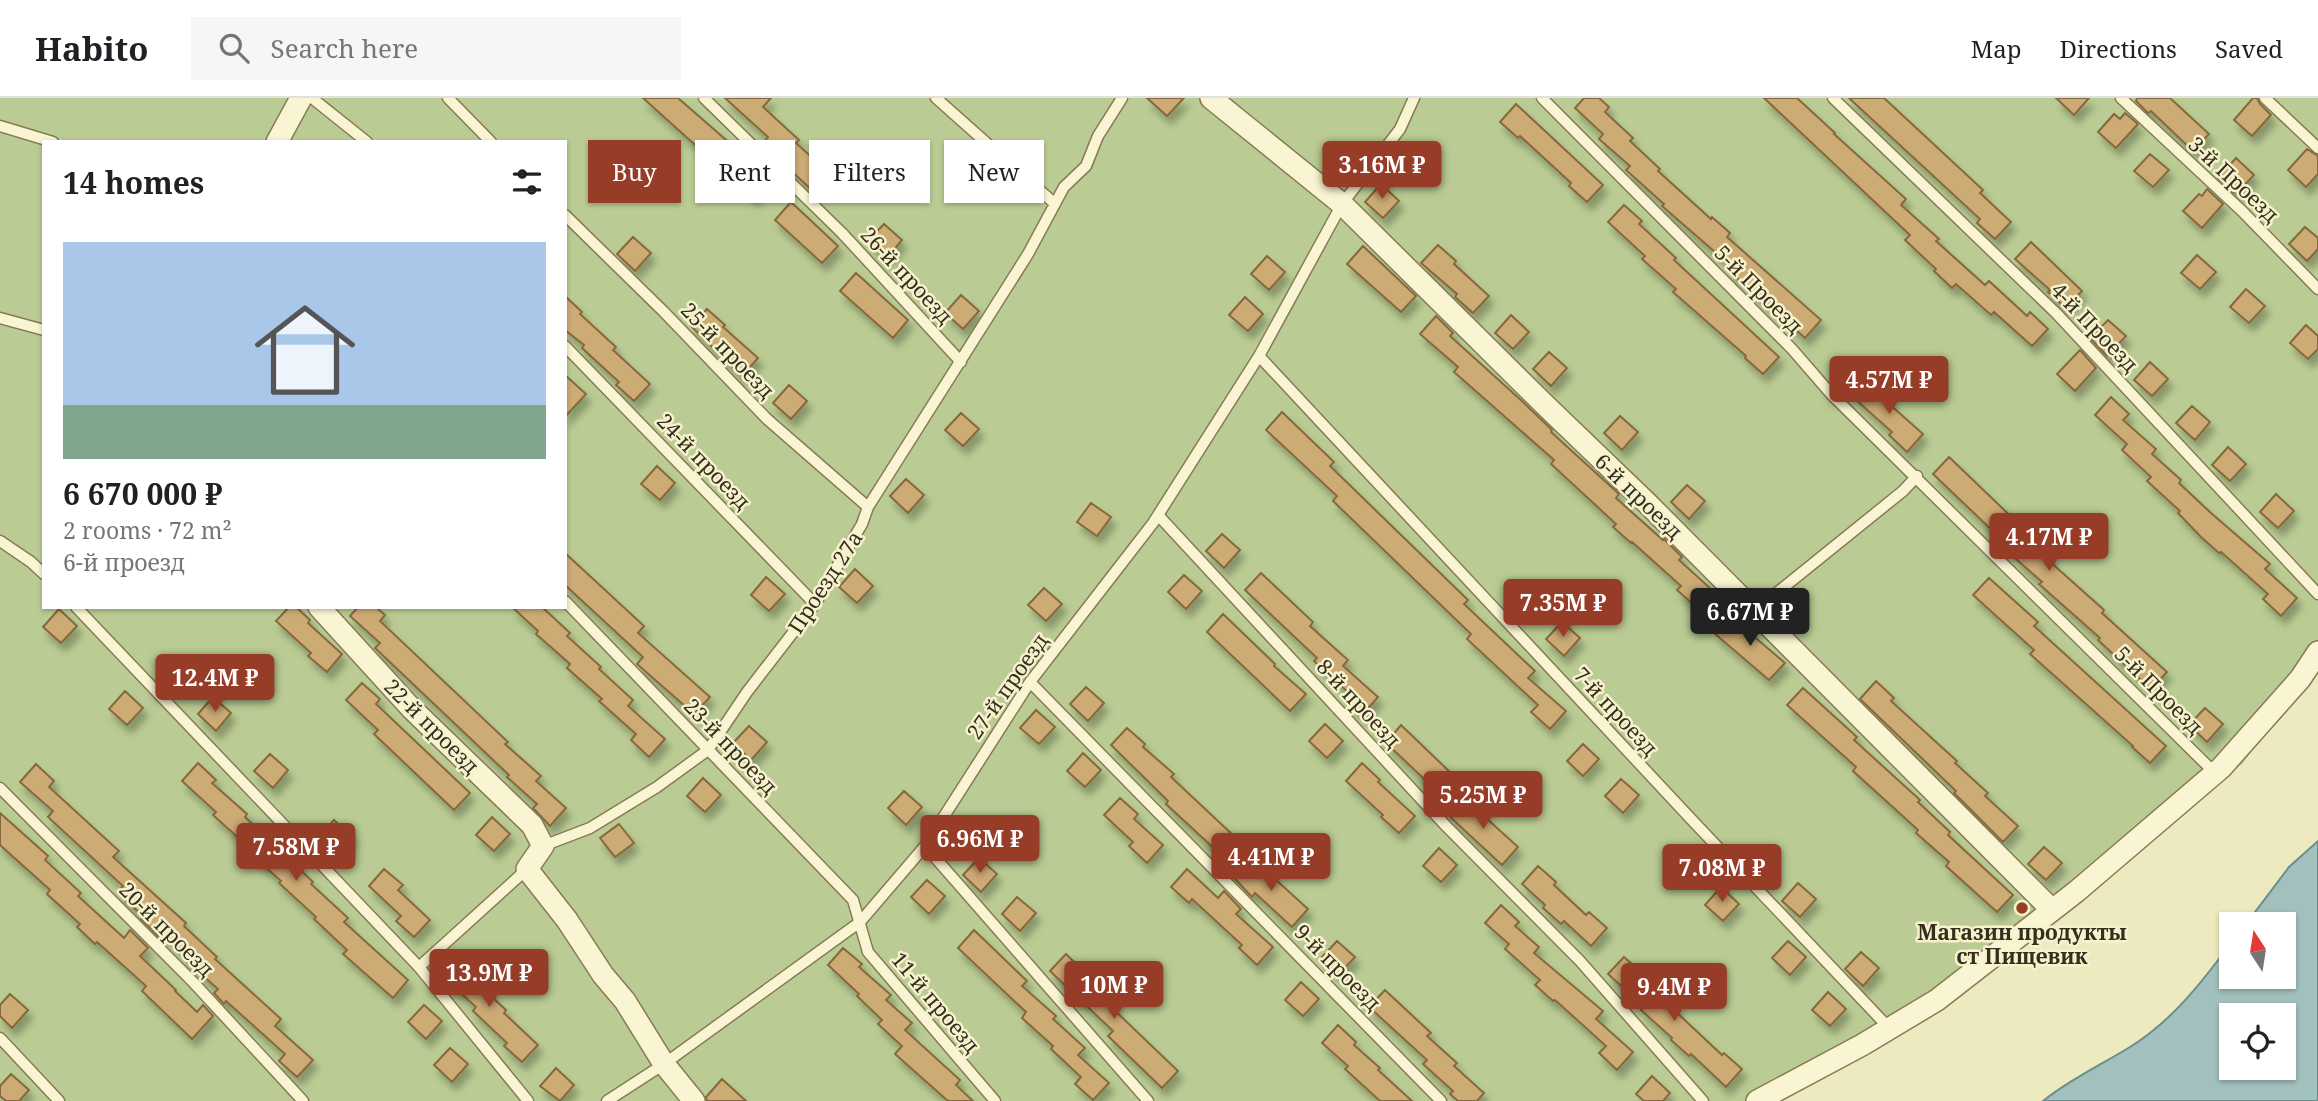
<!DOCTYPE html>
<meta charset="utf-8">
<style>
body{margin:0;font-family:"Noto Serif",serif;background:#f6f6f6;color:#202124;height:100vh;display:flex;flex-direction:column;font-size:26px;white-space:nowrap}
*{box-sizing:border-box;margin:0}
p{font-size:23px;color:#757577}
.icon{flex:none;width:38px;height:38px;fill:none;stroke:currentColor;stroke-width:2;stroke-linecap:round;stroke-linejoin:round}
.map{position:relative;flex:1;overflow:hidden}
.panel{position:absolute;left:42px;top:42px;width:525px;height:469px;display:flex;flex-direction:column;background:#fff;border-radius:0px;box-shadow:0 2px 5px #0004}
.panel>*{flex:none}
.top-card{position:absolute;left:588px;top:42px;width:665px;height:63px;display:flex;gap:14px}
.needle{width:46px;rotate:348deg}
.tools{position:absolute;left:2219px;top:814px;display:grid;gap:14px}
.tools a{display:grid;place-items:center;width:77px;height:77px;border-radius:0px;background:#fff;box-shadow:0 2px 5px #0004;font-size:35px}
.price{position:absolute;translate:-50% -60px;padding:0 16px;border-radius:7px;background:#973c26;color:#fff;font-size:23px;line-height:46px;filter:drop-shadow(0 2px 4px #0008)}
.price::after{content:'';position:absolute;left:50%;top:42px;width:21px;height:16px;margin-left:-10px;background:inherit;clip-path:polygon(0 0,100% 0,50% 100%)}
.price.current{background:#222;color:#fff}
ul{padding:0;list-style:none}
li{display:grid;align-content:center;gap:14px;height:371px;padding:0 21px}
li+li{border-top:2px solid #e0e0e0}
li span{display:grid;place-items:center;height:217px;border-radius:0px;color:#555}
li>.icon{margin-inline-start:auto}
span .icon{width:126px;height:126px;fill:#fffc;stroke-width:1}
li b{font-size:30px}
h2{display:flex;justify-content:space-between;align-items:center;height:84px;padding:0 21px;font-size:30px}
.chip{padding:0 24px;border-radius:0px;background:#fff;box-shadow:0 2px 5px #0004;font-size:24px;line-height:63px}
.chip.current{background:#973c26;color:#fff}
header{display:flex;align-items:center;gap:42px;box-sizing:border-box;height:98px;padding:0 35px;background:#fff;border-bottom:2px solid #e0e0e0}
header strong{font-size:33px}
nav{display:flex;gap:38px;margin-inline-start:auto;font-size:24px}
.search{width:490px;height:63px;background:#f6f6f6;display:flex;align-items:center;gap:18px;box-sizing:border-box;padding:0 24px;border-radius:0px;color:#757577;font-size:26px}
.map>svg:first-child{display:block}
.green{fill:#bacc93;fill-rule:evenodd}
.water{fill:#a2c0bd;stroke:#698e8c;stroke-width:2;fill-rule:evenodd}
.building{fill:#cdab74;stroke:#86683c;stroke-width:2;filter:url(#shadow)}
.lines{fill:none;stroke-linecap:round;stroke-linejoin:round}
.service-casing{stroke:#877a57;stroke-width:13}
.minor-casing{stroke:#877a57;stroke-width:24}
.service{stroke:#f9f5d2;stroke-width:10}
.minor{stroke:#f9f5d2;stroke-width:21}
.poi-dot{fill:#973c26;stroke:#f6f2ce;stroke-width:2.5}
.labels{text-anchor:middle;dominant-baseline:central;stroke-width:5;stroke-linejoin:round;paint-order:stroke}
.street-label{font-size:21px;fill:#362e1c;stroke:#f6f2ce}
.poi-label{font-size:21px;font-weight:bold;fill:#362e1c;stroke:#f6f2ce}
</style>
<header>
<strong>Habito</strong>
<div class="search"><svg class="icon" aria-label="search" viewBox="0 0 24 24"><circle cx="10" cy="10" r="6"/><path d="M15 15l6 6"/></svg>Search here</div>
<nav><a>Map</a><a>Directions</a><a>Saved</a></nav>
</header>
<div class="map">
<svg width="2318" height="1003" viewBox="0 0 2318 1003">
<defs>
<filter id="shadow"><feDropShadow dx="4.5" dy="8" stdDeviation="3.5" flood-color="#0004"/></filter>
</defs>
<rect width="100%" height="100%" fill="#eeeabf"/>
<path class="green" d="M0,0H2318V565L2242,666L1931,911L1778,1003H0ZM44,44H565V509H44Z"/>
<path class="water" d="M2318,743V1003H2043C2070,981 2101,967 2130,949C2172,923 2202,884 2231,845V878H2284V826H2246L2289,769ZM2231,917H2284V970H2231Z"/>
<path class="building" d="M643,0H678L748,61L751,57L773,78L754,100Z
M725,0H771L763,9L799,42L796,45L829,75L813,93L762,46L768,39Z
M1147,0H1184L1167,18Z
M1584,0H1599L1609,9L1605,14L1633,40L1630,43L1660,71L1658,73L1711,121L1712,119L1730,135L1727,139L1821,222L1805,240L1727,171L1730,167L1662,108L1664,106L1626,72L1630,68L1599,41L1603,36L1575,10Z
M1764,0H1797L1835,35L1834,36L1906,101L1901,107L1939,141L1936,143L1985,187L1989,183L2027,218L2030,214L2048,231L2032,248L1994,214L1991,217L1956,186L1952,190L1934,173L1936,171L1905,142L1910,137Z
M1849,0H1884L1983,92L1980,95L2011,124L1995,141L1977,125L1980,121Z
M2056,0H2089L2074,17Z
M2137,0H2170L2209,36L2193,53L2151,13L2148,15L2136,3Z
M2253,0H2257L2260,6L2271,17L2252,38L2234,22Z
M1516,6L1603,87L1587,104L1569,88L1571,85L1520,38L1518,40L1500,24Z
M2125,15L2138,26L2116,50L2098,34L2114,16L2120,21Z
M2307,51L2318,58V76L2306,89L2288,72Z
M2150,56L2169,72L2153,89L2134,73Z
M2236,60L2254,77L2238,94L2236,92L2234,95L2218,80Z
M1381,86L1399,103L1383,120L1365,104Z
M2207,91L2223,106L2202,130L2183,113L2199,96L2202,98Z
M791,104L838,148L822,165L775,122Z
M1624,107L1642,123L1639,126L1676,160L1674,162L1779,259L1763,276L1745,260L1746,258L1673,194L1676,191L1642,161L1645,158L1608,124Z
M884,126L902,142L887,160L868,143Z
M2305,129L2318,140V151L2307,163L2289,146Z
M633,139L651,155L635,173L617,156Z
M2031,144L2082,193L2066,210L2048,194L2050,192L2015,161Z
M1438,147L1456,163L1454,166L1489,198L1473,215L1455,199L1457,196L1421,165Z
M1363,148L1416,198L1401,214L1347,166Z
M2197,157L2216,174L2200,191L2181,175Z
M1267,158L1285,174L1269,192L1251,176Z
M856,175L908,222L893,240L840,193Z
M2246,191L2265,208L2249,225L2230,209Z
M961,197L979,213L963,231L945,215Z
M565,198L582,214L580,216L616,249L613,252L650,286L634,303L616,287L619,284L582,250L584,247L565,232Z
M1245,199L1263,216L1248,233L1229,217Z
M707,211L725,227L723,229L758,260L742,278L691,228Z
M1511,217L1529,234L1513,251L1495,235Z
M1436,218L1453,235L1450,238L1523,304L1552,332L1551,334L1619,396L1616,400L1663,442L1664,441L1682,459L1679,462L1711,491L1695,508L1677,492L1681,488L1632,444L1631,445L1613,429L1616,426L1551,366L1554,362L1454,274L1458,269L1420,236Z
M2108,222L2126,238L2107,258L2090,240Z
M2306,227L2318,238V251L2308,261L2290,245Z
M2080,252L2096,270L2075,293L2057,276Z
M1549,254L1567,270L1551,288L1533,271Z
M2150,264L2168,281L2152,298L2134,282Z
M565,277L586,296L565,319Z
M1871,283L1889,299L1886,303L1923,336L1907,354L1889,337L1892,334L1855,301Z
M789,287L807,303L791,321L773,305Z
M2111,299L2129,316L2123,322L2156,351L2152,356L2181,382L2179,385L2211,415L2270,466L2265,471L2297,500L2281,518L2263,501L2268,496L2221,454L2219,455L2201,439L2178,415L2180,413L2147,383L2151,379L2122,352L2127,346L2095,317Z
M2192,308L2210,324L2195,342L2176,325Z
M1282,314L1334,364L1330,368L1468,502L1464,506L1535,573L1528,580L1566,613L1550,631L1531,614L1538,607L1467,541L1471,536L1333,403L1337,398L1266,332Z
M961,315L979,331L963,348L945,332Z
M1620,318L1638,334L1622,352L1604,335Z
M2228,349L2246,366L2230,383L2212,367Z
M1949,359L2023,430L2021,432L2050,460L2048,462L2104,512L2102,515L2167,574L2151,591L2098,542L2100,540L2039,486L2042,484L2016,461L2019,458L1933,376Z
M657,368L675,385L660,402L641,386Z
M906,381L924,397L908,415L890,398Z
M1687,387L1705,403L1689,421L1671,404Z
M2276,396L2294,413L2278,430L2260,414Z
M1091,405L1111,419L1097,438L1077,424Z
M1222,436L1240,452L1224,470L1206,453Z
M565,455L644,528L638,535L710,599L694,616L637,566L643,559L565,487Z
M855,471L873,488L857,505L839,489Z
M1261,475L1313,524L1310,528L1348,562L1343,568L1378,599L1362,617L1344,601L1349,595L1314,563L1317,560L1245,492Z
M1184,477L1202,493L1186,511L1168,494Z
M766,479L785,496L769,513L751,497Z
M1989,480L2038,524L2034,528L2166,648L2150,665L2132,649L2133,648L2030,556L2034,552L1973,497Z
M1044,490L1062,506L1046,523L1028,507Z
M289,509H296L310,522L308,525L342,556L327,574L308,558L311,555L276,523Z
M358,509H376L385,517L380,523L508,644L505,646L541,678L536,683L566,710L550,728L533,710L537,706L507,679L509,677L375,550L380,545L350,518Z
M512,509H542L570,535L567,538L601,569L599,571L633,602L628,608L665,641L649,659L631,642L636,636L599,603L602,601L567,570L570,566L536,536L538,533Z
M59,511L77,528L61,545L43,529Z
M1223,516L1275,566L1274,568L1306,596L1290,613L1207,534Z
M1730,518L1785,565L1769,582L1714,535Z
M1562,524L1580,540L1564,558L1546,541Z
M1876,583L1894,600L1891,603L1957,663L1955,665L1988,695L1985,698L2018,728L2003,744L1954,695L1956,693L1860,601Z
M362,585L380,601L376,606L470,695L454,712L374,636L378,632L346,602Z
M1086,589L1104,605L1088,623L1070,606Z
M1803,590L1857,639L1854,642L1920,702L1918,704L1950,734L1948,737L2013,797L1997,814L1946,768L1949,764L1916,735L1918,732L1853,673L1856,669L1787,607Z
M125,593L143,610L127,627L109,611Z
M213,599L231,615L216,633L198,616Z
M2205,610L2223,626L2207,644L2189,627Z
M1036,612L1055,629L1039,646L1020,630Z
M1325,626L1343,643L1327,660L1309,643Z
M1401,627L1453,677L1438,694L1386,645Z
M749,628L767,644L751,662L733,645Z
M1127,630L1145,646L1143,649L1174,676L1171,679L1234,738L1219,755L1166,706L1168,703L1111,647Z
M1583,646L1599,661L1583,678L1567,663Z
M1083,655L1101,672L1085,689L1067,673Z
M270,656L288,672L273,690L254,673Z
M198,665L216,682L212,685L247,716L245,719L313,784L311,786L348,820L344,824L408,882L393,900L343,856L347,852L314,821L316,819L279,785L281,783L243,749L245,746L213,717L216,714L182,683Z
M1362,665L1380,682L1378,684L1415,718L1399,735L1381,719L1383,717L1346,683Z
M36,666L54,683L49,689L119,753L113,759L186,825L184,828L217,859L215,861L281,921L275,928L313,962L297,979L279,963L285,956L226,903L224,906L214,895L218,891L183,860L186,857L161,834L158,838L141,821L143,818L117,795L123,788L48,719L53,713L20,684Z
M703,680L721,697L705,714L687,698Z
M1621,681L1639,697L1623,715L1605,698Z
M904,693L922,709L906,727L888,710Z
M1120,700L1138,716L1134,721L1163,747L1147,765L1129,748L1133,744L1104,717Z
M1464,700L1518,749L1502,767L1448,717Z
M0,715L48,758L45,762L81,795L78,798L124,840L130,832L148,850L140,858L176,892L175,893L197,914L203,907L213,918L192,941L142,893L146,888L97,844L95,846L77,829L80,826L47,796L50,792L0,747Z
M492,719L510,736L494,753L476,737Z
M334,722L352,738L336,756L318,740Z
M619,726L634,745L615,759L600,740Z
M2044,749L2062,765L2046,782L2028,766Z
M1439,750L1457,767L1441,784L1423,768Z
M979,760L997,776L981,794L963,777Z
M1253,761L1308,811L1292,829L1255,795L1252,799L1235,781Z
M1538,768L1556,784L1554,787L1586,817L1589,814L1607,830L1591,848L1564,823L1561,826L1543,810L1545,807L1522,786Z
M384,771L403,787L398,792L430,822L414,839L396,823L401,818L369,788Z
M1187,771L1218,800L1224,793L1241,811L1236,816L1273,849L1257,867L1239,850L1242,847L1192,801L1189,805L1171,789Z
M927,782L945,798L929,816L911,799Z
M1798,785L1816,801L1800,819L1782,803Z
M1721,789L1739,806L1723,823L1705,807Z
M1017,799L1036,815L1020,833L1002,816Z
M1501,807L1519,824L1515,828L1539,849L1534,855L1603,913L1596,921L1633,954L1617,972L1599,955L1606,948L1555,902L1553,903L1535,887L1540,882L1505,851L1509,846L1485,825Z
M974,832L1027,883L1022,888L1056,918L1053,921L1085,950L1078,957L1109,985L1093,1002L1075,986L1081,979L1051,951L1053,948L1022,920L1026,914L958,850Z
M1337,843L1355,859L1339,876L1321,860Z
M1788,843L1806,859L1790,877L1772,860Z
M843,850L862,866L859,869L891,897L886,902L912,925L905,932L960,982L956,987L973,1003H948L895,956L902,948L878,926L882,922L857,898L859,896L828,867Z
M1861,854L1879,870L1863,888L1845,871Z
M1066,856L1115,904L1111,909L1178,973L1162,990L1108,938L1113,933L1050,873Z
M455,857L473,874L469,878L506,912L504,915L538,947L522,964L504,948L507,945L473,913L476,909L439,875Z
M1624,859L1642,875L1639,878L1675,911L1674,912L1722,957L1724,955L1742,971L1726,989L1691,956L1689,958L1671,942L1672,940L1641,912L1644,909L1608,876Z
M1301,884L1319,901L1303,918L1285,902Z
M1385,892L1431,935L1427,938L1457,965L1454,968L1484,995L1477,1003H1458L1450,996L1453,993L1423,966L1427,962L1369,909Z
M1828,894L1846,911L1830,928L1812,912Z
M10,896L28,912L12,930L0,918V907Z
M424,907L442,923L426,941L408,924Z
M1338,927L1356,944L1354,947L1380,970L1378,972L1412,1003H1380L1345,971L1348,968L1322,945Z
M450,950L468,966L452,984L434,967Z
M556,970L574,987L560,1003L540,988Z
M11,976L29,992L19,1003H6L0,998V988Z
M1652,978L1670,995L1663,1003H1644L1636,996Z
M722,981L746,1003H707L706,999Z"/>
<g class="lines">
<g class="service-casing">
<path id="service" d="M312,0L367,44
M448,0L491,44
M704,0L842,135L961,264
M936,0L1054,105
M1542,0L1792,251L1831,296L2216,676
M1833,0L2057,216L2318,496
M2121,0L2242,113L2318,191
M2265,0L2318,50
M0,28L53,44
M565,117L664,214L767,321L868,409
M0,220L44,232
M565,248L815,506
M1259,258L1691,721L1890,931
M1158,417L1447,729L1580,863L1703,1003
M0,443L31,464L44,476
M565,503L853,802L868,854L995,1003
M76,509L419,869L528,1003
M1753,514L1903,393L1917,378
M1030,584L1441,1003
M0,690L193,884L303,1003
M543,748L590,730L657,689L708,652L747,594L815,506L862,426L868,409L1028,156L1064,89L1086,68L1098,38L1122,0
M925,748L1148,1003
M419,869L527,771
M0,940L59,1003
M607,1003L664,966L860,824L925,748L1030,584L1153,425L1259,258L1342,106L1400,31L1414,0"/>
</g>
<g class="minor-casing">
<path id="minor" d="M1211,0L1342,106L1544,306L1648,406L2052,812
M277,44L301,0
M319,509L411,610L532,727L543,748L527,771L567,822L603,877L625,903L664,966L694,1003
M1757,1003L1862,947L1937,902L2077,793L2221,670L2300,581L2318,554"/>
</g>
<use href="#service" class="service"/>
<use href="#minor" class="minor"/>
</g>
<circle class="poi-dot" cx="2022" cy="810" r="7"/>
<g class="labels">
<g class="street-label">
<text transform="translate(2234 81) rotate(43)">3-й Проезд</text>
<text transform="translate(907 177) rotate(47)">26-й проезд</text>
<text transform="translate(1759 191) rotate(45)">5-й Проезд</text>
<text transform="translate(2095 229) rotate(46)">4-й Проезд</text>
<text transform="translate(728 252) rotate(46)">25-й проезд</text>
<text transform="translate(704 363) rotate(46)">24-й проезд</text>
<text transform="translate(1639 398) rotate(44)">6-й проезд</text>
<text transform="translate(825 484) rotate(-57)">Проезд 27а</text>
<text transform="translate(1007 588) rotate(-55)">27-й проезд</text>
<text transform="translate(2159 592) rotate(45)">5-й Проезд</text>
<text transform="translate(1359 605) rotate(47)">8-й проезд</text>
<text transform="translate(1616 613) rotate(47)">7-й проезд</text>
<text transform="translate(432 628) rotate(45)">22-й проезд</text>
<text transform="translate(731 648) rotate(46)">23-й проезд</text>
<text transform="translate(167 831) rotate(45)">20-й проезд</text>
<text transform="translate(1338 869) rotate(45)">9-й проезд</text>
<text transform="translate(936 904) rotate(50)">11-й проезд</text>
</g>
<g class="poi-label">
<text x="2022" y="834">Магазин продукты<tspan x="2022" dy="24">ст Пищевик</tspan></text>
</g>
</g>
</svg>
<div class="tools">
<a><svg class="needle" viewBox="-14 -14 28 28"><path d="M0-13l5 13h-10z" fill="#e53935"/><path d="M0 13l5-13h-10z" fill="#757577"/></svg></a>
<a><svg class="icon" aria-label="locate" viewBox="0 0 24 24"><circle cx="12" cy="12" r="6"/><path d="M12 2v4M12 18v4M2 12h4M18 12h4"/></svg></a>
</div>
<b class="price" style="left:1382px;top:103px">3.16M ₽</b>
<b class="price" style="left:1889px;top:318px">4.57M ₽</b>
<b class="price" style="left:2049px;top:475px">4.17M ₽</b>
<b class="price" style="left:1563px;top:541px">7.35M ₽</b>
<b class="price current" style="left:1750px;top:550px">6.67M ₽</b>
<b class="price" style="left:215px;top:616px">12.4M ₽</b>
<b class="price" style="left:1483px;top:733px">5.25M ₽</b>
<b class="price" style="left:980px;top:777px">6.96M ₽</b>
<b class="price" style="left:296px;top:785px">7.58M ₽</b>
<b class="price" style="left:1271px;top:795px">4.41M ₽</b>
<b class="price" style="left:1722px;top:806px">7.08M ₽</b>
<b class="price" style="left:489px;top:911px">13.9M ₽</b>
<b class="price" style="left:1114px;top:923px">10M ₽</b>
<b class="price" style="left:1674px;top:925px">9.4M ₽</b>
<div class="top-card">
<a class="chip current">Buy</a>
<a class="chip">Rent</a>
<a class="chip">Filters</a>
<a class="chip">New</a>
</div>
<section class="panel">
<h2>14 homes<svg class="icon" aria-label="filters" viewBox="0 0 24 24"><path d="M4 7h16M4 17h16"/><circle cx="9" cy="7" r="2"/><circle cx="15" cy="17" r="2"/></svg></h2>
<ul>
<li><span style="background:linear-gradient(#a9c7e8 75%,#7fa58c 0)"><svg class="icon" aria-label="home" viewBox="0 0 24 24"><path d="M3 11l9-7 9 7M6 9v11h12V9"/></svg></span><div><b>6 670 000 ₽</b><p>2 rooms · 72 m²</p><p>6-й проезд</p></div></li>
</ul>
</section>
</div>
